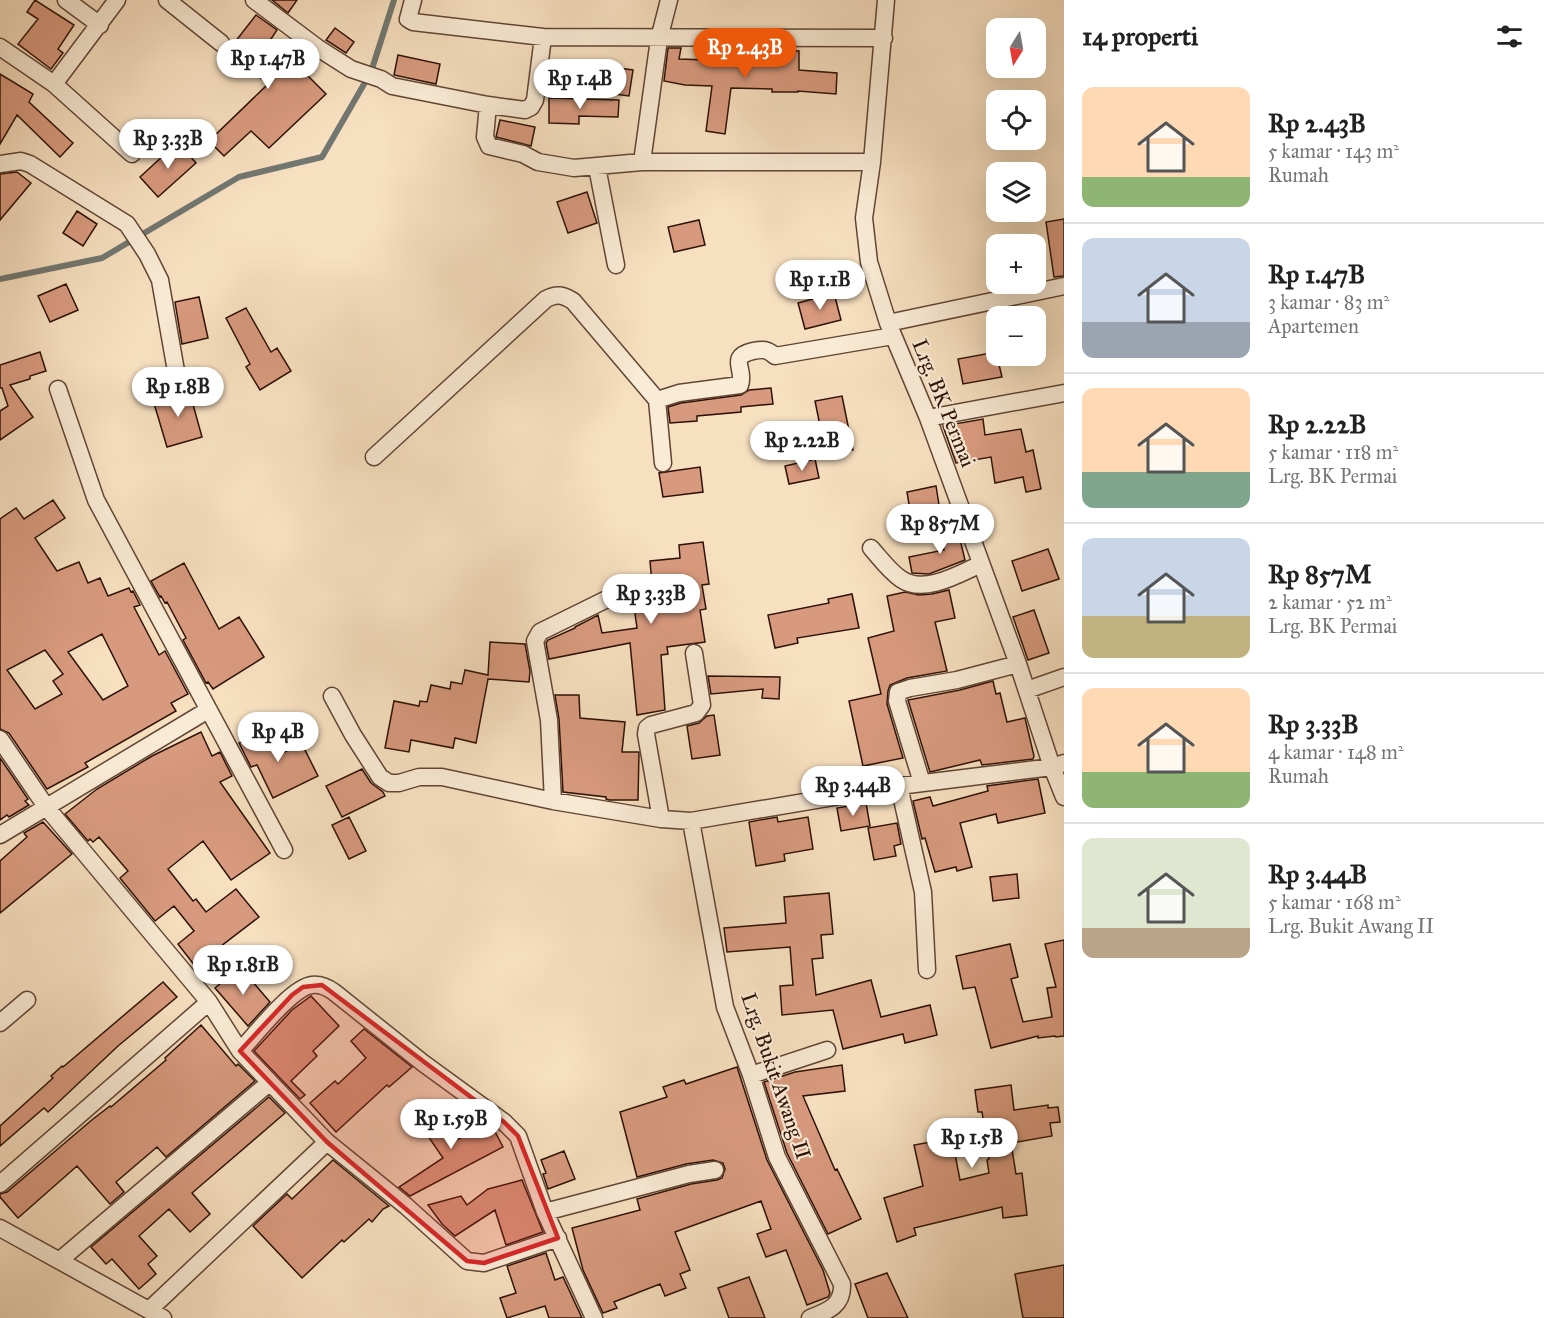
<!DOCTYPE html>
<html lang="id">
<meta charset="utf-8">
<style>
body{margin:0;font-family:"IM FELL Great Primer",serif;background:#f2f2f2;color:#222;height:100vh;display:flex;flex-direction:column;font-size:22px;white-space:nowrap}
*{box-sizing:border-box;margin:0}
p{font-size:20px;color:#767676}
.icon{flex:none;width:33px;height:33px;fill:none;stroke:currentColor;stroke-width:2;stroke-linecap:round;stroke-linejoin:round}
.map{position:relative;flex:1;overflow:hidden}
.details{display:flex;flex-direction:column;background:#fff;width:480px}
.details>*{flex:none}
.needle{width:39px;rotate:191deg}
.controls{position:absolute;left:986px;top:18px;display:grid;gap:12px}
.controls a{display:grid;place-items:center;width:60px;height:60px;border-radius:12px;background:#fff;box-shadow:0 6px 24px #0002;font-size:30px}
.price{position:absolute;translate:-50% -51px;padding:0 14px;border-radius:21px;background:#fff;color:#222;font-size:20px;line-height:39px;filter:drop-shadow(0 2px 3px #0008)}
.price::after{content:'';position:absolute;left:50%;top:36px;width:18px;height:14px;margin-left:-9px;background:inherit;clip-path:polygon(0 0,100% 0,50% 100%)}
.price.selected{background:#ea580c;color:#fff}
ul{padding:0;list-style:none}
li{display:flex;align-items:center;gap:18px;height:150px;padding:0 18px}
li+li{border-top:2px solid #e0e0e0}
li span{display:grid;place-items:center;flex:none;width:168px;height:120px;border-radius:12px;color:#555}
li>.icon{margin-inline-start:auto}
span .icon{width:72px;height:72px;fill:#fffc;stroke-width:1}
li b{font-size:26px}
h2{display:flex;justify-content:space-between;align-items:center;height:72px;padding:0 18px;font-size:26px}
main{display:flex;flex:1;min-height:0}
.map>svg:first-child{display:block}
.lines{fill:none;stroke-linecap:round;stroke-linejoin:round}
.stream{stroke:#727771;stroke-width:6}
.building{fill:#d89a7e;stroke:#2e1106;stroke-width:1.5;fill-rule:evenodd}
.minor-casing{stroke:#604534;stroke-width:19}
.minor{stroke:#faebd6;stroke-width:16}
.marked{fill:#d62828;fill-opacity:0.2;stroke:#d62828;stroke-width:4.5;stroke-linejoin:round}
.labels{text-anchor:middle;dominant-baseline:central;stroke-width:4.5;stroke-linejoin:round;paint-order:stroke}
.street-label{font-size:21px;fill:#2e1106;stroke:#faebd6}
</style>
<main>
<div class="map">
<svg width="1064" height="1318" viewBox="0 0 1064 1318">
<rect width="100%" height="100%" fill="#f7e0c0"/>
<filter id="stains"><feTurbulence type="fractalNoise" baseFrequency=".00333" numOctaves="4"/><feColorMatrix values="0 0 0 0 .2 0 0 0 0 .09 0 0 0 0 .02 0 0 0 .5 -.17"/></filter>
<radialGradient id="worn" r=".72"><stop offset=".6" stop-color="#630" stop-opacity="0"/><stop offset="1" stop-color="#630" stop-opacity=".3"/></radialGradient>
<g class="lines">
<path class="stream" d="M0,279L102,258L239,177L322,157L371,72L394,0"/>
</g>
<path class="building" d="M35,0L74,25L58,49L63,53L51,69L18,44L38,19L27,12Z
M272,0H297L288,13Z
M256,15L277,30L271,39L326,94L269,148L251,131L224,156L209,141L268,84L228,51Z
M335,28L354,42L346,53L326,40Z
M668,48H681L679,59L737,61V59L772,60L773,50L799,51V70L837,73L836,94L798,91V92H772V89L731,88L725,134L706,131L712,86L685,85L664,81Z
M398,55L440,64L436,84L394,75Z
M611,67L633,70L629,96L607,93Z
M0,74L33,94L29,102L73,143L60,157L17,115L0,144Z
M549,98L619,100L618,117L579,116V124L549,123Z
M500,120L535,127L531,146L496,137Z
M178,142L196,163L158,197L140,177Z
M17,172L31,183L0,220V174Z
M587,192L597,223L568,233L557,202Z
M77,211L97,224L83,246L63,233Z
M1064,219V276L1054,277L1046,222Z
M699,220L705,245L674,252L668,227Z
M66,284L78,310L50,322L38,296Z
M834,293L841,320L805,329L798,303Z
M199,297L208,338L182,344L175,302Z
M246,308L271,352L277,348L291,371L260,390L246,367L250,364L226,318Z
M40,352L46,371L30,376V379L10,385L33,417L0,440V411L8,406L2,388H0V365Z
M996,352L1002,377L963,384L958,359Z
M771,388L773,404L741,407V412L697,416V421L670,423L668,407L681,403L741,395L749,390Z
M189,390L202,437L167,447L153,400Z
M842,396L853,450L826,455L815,401Z
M983,419L985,435L1021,429L1026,452L1033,450L1041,489L1026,492L1023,477L995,483L991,457L956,463L943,426Z
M815,459L819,478L789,484L785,466Z
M700,467L703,492L663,497L659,473Z
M936,486L939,505L910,510L907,492Z
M53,500L65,518L35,538L57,571L79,562L88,583L100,578L108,596L129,588L131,592L133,591L140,605L134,607L159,655L165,651L188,694L171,703L176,711L85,763L88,767L47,789L9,733L0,729V519L16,508L24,519ZM102,634L128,686L103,700L68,652ZM45,650L63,674L53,681L62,694L35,709L7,670Z
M957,527L965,560L929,574L912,573L909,557L944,550L940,530Z
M703,542L709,584L702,585L706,609L700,610L705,642L667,647L668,654L661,655L665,710L637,715L630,643L549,659L546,643L548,640L575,628V627L598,615L602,633L637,628L633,599L653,596L650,561L680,558L679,545Z
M1048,549L1059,579L1022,591L1012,561Z
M184,563L219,629L239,617L264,657L213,689L208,682L206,683L183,640L186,638L167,602L165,603L161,596L160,597L151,581Z
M949,590L955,618L935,622L947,671L907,678L890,685L888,691L887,704L903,758L863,766L849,701L881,694L868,638L894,631L887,596L905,592L919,595L932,594Z
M852,594L859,628L797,638L798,643L775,648L768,615L829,603L828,599Z
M1034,610L1049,653L1028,660L1013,617Z
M490,642L525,644L530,671L529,682L488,679L476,743L455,738L453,748L411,740L409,752L385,748L394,701L419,706L420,701L427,702L431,685L450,689L451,682L462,684L465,670L488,675Z
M708,676L780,677L779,699L762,698L763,689L711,694Z
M993,681L996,694L1000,693L1007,722L1025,718L1034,756L1033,759L982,765L980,760L930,772L908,700L960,690Z
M555,695H579L580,718L625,722L622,752H639L638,800H609L606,799V797L563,792L559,719Z
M714,715L720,755L692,759L687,726L699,723L707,716Z
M268,729L280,754L302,744L318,776L273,798L257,765L251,767L239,743Z
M201,732L212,756L220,752L232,776L220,782L270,853L231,880L203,841L168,869L193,901L196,899L206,912L236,889L259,917L195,966L178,944L194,931L174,906L155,921L120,878L128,871L99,837L93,842L90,839L88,841L65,814L97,789L152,756Z
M0,758L28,799L25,801L29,805L9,817L7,815L0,820Z
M362,769L371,783L383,792L385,796L342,817L326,786Z
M1038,779L1045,813L998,823L996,814L960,823L972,867L957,871L956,867L935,872L925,838L922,839L913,801L930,797L933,806L988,791L987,786Z
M866,803L870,826L841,831L837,808Z
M349,817L366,851L349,859L332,825Z
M777,817L778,822L808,817L813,849L784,854L785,861L756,866L749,822Z
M43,822L72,854L0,913V861L27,837L24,833Z
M897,823L901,844L894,846L896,856L874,860L868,828Z
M1017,874L1019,898L993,901L990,877Z
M829,893L833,934L821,935L823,958L812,959L816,995L871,980L881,1017L930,1005L937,1035L905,1043L903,1034L843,1049L833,1010L782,1015L780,986L793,985L790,947L727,952L724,928L786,923L784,897Z
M1064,940V1036L1056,1037L1055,1036L1038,1038V1036L991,1048L975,987L963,989L956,956L1010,944L1018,977L1011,979L1023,1022L1052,1017L1047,988L1056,987L1045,944Z
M240,967L270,1002L248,1026L215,988Z
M163,982L177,997L118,1046L48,1112L44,1108L0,1146V1126L53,1078L51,1076L62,1066L63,1067Z
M311,996L339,1026L313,1051L317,1056L291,1081L305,1095L300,1099L254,1051L292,1010Z
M201,1025L236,1066L238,1064L255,1081L166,1157L157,1147L116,1182L124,1192L110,1204L77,1166L18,1218L0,1197V1194L7,1192L93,1119L110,1106L111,1107L166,1060L165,1058Z
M364,1029L412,1067L389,1087L387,1085L336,1132L310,1103L335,1081L338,1084L366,1058L351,1041Z
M842,1065L845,1091L803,1096L835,1170L837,1169L861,1219L828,1234L787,1153L764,1082L795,1072Z
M737,1067L767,1160L823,1270L830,1293L828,1297L807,1305L786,1250L766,1257L757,1234L771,1229L761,1201L675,1232L690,1270L680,1274L686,1288L665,1296L660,1284L614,1302L617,1308L603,1313L583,1270L572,1228L640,1210L637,1199L691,1184L717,1180L722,1178L725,1169L723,1163L713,1160L686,1164L637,1177L620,1112L667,1097L663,1087L684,1080L686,1084Z
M1011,1085L1014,1110L1048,1105V1108L1058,1107L1060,1122L1050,1123L1052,1136L1011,1143L1016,1174L1022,1173L1027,1215L1003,1218L1002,1207L914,1228L916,1235L897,1242L884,1198L923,1186L914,1145L952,1138L960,1180L989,1173L987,1160L989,1159L982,1112H978L975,1090Z
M269,1097L285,1113L192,1193L210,1214L190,1232L169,1209L139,1236L157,1256L148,1264L156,1274L139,1289L112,1259L106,1264L91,1247Z
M436,1107L458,1139L488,1124L492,1126L503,1147L410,1196L399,1187L443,1158L417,1120Z
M564,1151L575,1179L548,1189L543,1174L546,1173L541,1160Z
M333,1160L389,1206L383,1209L372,1222L369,1219L344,1242L342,1240L302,1278L253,1226L287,1194L292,1199Z
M522,1180L543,1232L506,1245L495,1210L455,1236L442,1224L428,1205L461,1196L467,1205L488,1189Z
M546,1253L555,1280L563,1277L582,1318H549L545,1306L507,1318L500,1298L516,1293L507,1266Z
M1064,1265V1318H1023L1015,1274Z
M887,1273L908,1318H868L855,1284Z
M749,1277L765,1318H729L718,1288Z"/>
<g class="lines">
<g class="minor-casing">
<path id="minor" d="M66,0L100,25
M167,0L221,43
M254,0L318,48L351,69L381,79L392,86L488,105L525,110L531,107L535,100L543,37
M413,0L408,19L413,22L543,37L884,38
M886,0L872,162L864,218L869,262L888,323L928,418L1018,664L1052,767L1064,797
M0,47L54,84L117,0
M54,84L132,154
M488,105L485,137L489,146L523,154L538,162L574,168L642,162H872
M642,162L659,39L669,0
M0,164L21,161L30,164L127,224L147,254L160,280L176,371
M597,167L616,265
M888,323L1064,286
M58,389L96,500L284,850
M928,418L1064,393
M374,457L546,299C557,293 563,295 573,301L657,400
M663,463L657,400L679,393L740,385C746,369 727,357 753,351C763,349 767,349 775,356L893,336
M871,548C880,558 889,571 901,579C924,595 959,574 981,564
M1027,690L1064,677
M332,696L353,735L380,777L389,783H399L419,777H442L553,801L661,819L691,821L899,786L1052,767L1064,763
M0,739L47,808L209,1002L0,1184
M922,783L897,701L898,692L910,688L957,680L1018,664
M899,786L923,892L927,970
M553,801L549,720L535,641L540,632L607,599
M661,819L646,734L647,728L651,725L696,713L702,705L694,653
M691,821L725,1007L751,1075L777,1157L842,1284C843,1306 828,1311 810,1318
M0,835L208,710
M209,1002L240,1051L327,1142L406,1206L467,1261L484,1263L558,1238
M0,1023L27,1000
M240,1051C255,1035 292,987 312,985C321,984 327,987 334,992L423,1063L504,1122L518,1136L545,1212L594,1318
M751,1075L827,1050
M545,1212L689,1174L715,1170
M0,1228L163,1318
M60,1260L269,1083
M149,1310L327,1142"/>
</g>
<use href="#minor" class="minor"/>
</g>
<path class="marked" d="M322,985L504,1122L518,1136L558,1238L484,1263L467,1261L327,1142L240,1051L292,995L303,987Z"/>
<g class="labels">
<g class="street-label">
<text transform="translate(944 403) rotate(68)">Lrg. BK Permai</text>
<text transform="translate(776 1076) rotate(71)">Lrg. Bukit Awang II</text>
</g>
</g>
<rect width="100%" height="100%" filter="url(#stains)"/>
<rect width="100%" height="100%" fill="url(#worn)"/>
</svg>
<div class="controls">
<a><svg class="needle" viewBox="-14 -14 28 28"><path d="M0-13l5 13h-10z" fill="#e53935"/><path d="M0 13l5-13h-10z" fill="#767676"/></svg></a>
<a><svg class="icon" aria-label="locate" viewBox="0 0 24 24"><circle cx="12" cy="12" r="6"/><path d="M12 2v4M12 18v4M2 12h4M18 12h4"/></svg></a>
<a><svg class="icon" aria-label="layers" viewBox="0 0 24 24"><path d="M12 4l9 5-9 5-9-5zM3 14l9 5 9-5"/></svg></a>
<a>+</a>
<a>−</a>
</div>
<b class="price selected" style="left:745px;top:79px">Rp 2.43B</b>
<b class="price" style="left:268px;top:90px">Rp 1.47B</b>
<b class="price" style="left:580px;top:110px">Rp 1.4B</b>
<b class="price" style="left:168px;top:170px">Rp 3.33B</b>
<b class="price" style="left:820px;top:311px">Rp 1.1B</b>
<b class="price" style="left:178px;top:418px">Rp 1.8B</b>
<b class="price" style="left:802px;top:472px">Rp 2.22B</b>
<b class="price" style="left:940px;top:555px">Rp 857M</b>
<b class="price" style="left:651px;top:625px">Rp 3.33B</b>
<b class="price" style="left:278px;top:763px">Rp 4B</b>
<b class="price" style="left:853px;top:817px">Rp 3.44B</b>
<b class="price" style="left:243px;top:996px">Rp 1.81B</b>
<b class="price" style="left:451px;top:1150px">Rp 1.59B</b>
<b class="price" style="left:972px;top:1169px">Rp 1.5B</b>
</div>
<section class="details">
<h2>14 properti<svg class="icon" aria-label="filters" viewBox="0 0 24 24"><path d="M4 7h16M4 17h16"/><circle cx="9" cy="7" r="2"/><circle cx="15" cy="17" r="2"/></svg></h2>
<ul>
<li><span style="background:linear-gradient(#ffd9b3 75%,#8fb573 0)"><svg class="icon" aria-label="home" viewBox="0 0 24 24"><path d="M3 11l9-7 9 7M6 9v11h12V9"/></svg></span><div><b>Rp 2.43B</b><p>5 kamar · 143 m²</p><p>Rumah</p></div></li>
<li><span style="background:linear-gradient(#c9d6e8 70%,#9aa5b1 0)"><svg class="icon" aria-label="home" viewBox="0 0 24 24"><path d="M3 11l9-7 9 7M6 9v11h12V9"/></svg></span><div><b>Rp 1.47B</b><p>3 kamar · 83 m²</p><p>Apartemen</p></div></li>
<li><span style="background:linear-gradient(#ffd9b3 70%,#7fa58c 0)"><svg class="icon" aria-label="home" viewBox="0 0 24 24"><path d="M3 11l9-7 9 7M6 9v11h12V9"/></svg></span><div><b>Rp 2.22B</b><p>5 kamar · 118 m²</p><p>Lrg. BK Permai</p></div></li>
<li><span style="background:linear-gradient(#c9d6e8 65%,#c2b280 0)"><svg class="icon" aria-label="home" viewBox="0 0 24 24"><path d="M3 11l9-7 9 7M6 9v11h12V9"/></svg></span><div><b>Rp 857M</b><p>2 kamar · 52 m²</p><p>Lrg. BK Permai</p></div></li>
<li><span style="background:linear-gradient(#ffd9b3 70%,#8fb573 0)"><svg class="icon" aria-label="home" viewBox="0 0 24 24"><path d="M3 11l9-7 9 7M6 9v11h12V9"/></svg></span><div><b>Rp 3.33B</b><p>4 kamar · 148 m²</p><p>Rumah</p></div></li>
<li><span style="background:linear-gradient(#dfe7d0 75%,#b9a48a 0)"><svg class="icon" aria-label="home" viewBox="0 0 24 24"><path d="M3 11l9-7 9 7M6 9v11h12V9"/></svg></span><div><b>Rp 3.44B</b><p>5 kamar · 168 m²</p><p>Lrg. Bukit Awang II</p></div></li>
</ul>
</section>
</main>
